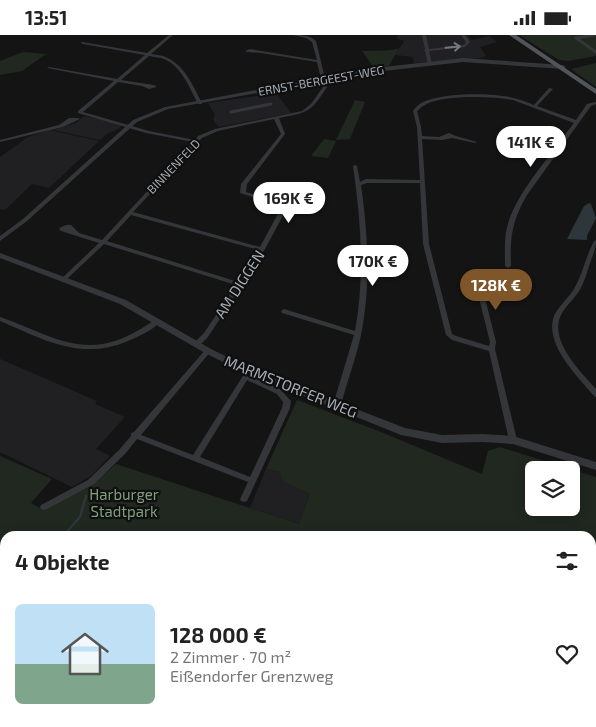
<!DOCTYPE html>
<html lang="de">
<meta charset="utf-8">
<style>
body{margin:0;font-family:"Exo 2",sans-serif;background:#f2f2f2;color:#222;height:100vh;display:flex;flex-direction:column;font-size:19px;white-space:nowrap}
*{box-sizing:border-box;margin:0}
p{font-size:16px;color:#767676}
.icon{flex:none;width:28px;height:28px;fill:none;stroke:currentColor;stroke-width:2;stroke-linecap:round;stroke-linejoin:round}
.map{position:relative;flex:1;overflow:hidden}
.drawer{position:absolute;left:0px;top:496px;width:596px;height:196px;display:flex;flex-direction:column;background:#fff;border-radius:15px 15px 0 0;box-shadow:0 2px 12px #0003}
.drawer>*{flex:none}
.buttons{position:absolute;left:525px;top:426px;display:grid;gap:10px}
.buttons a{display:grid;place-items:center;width:55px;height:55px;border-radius:8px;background:#fff;box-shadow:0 2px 12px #0003;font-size:25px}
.price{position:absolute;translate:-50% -42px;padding:0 11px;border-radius:18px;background:#fff;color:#222;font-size:16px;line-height:32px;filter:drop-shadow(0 1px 2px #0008)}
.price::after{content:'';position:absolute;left:50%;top:30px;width:15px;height:11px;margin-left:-8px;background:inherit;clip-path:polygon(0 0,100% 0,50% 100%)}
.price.selected{background:#7e562a;color:#fff}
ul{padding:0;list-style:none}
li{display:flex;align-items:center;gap:15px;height:125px;padding:0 15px}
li+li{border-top:1px solid #e0e0e0}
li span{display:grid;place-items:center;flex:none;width:140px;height:100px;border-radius:8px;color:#555}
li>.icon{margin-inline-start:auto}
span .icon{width:60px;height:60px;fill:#fffc;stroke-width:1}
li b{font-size:21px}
h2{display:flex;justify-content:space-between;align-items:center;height:60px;padding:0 15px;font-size:21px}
.status{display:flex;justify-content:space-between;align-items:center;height:35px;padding:0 25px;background:#fff;direction:ltr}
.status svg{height:14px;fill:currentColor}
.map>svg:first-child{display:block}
.built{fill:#202022}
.green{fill:#202820;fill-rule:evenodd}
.water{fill:#2c363b}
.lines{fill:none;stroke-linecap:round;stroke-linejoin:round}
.stream{stroke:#2c363b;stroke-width:2.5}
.pedestrian{stroke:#35363a;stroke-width:3}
.minor{fill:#35363a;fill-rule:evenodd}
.tertiary{fill:#35363a;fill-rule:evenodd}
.primary{fill:#515459;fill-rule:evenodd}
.oneway{stroke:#73777e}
.labels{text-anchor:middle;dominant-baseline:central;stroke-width:4.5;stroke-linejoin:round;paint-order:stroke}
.far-street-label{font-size:12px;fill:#a6adb6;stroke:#0f0f10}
.street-label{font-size:15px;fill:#a6adb6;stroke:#0f0f10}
.park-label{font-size:15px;fill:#80a07d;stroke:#0f0f10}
</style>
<div class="status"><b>13:51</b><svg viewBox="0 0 49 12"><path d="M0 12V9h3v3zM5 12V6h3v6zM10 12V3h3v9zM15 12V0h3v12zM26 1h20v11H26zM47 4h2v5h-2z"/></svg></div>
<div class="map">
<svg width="596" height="692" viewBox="0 0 596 692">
<rect width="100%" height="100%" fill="#141415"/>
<path class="built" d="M398,0H467L471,5L489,1L497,7L480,12L486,21L481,23L414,28L413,22L395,20L404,6L396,3Z
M276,58L291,78L219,92L213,85L215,80L208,68Z
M84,81L108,86L121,90L120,93L107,99L100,105L53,95L76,88Z
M49,95L99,106L49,153L32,149L5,175L0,174V122L28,102Z
M0,324L97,366L95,369L125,382L96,414L110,421L92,440L72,452L0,417Z
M266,434L280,437L283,447L310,459L299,489L250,473Z"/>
<path class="green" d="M519,0H596V21L568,26L559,25Z
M399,13L389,31L374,33L362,16C372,15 392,17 399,13Z
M23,17L46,19L22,36L0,40V26Z
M596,28V52L571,34Z
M355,65L365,67L350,104L336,105Z
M324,104L336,106L328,123L311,121Z
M297,365L381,397L482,439L488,416L500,412L596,442V692H0V421L52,444L31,468L40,473L95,447L116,429L299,489L310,459L283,447L280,437L266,434ZM534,435H571V472H534ZM5,501H591V688H5Z"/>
<path class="water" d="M589,168L591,169L596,183L587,201V205L567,204L584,171Z"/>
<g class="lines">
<path class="stream" d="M575,499V501
M63,501L80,482L86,461
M0,549L5,544"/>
<path class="pedestrian" d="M576,3L596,17
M576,3L594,0
M231,77L271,69"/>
<path class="minor" d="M169,0H173L151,19C155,20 160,20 163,21C184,28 193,51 202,68V69H198C189,52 181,29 161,23C157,22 153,22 149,21L121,45L154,50L156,51V52L149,54L142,51L118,47L83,77L149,96L195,105L198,101L215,94L302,76L311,69L323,52L317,27L261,18L247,17L245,16L250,14L317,25L312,7L306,3L293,0C302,0 309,0 316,6L327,52C310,78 309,77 279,83L285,99L247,149L246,157L282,168L287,173L265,214L208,302L199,311H197L194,309L195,307L204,298L236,250L104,209L66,245H62L61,244L99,208L61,196L59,194C62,191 67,189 71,190L79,198L102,205L193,107L146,98L78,78V76L114,46L47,33L49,32L117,44L145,20L83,9L81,8L82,7L147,18ZM274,84L281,99L241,149L240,158L278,170L281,173L260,212L133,177L202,103L218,96ZM131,180L259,215L238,247L107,206Z
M422,0H426L429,14L464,10L466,7L461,0H465L470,7L465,12L429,16L432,29L430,30L428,29L425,16L424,15L425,14Z
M549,53L553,54L537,71L576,85L587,69L596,67V69L591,71L527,160C512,186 510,202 511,231L508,233L505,231C505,218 504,205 507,192C515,161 543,130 561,105L531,100L521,95L523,94L532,98L563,102L574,88L513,65C493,61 440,59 423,71C422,71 418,76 417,76L421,92L422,101L439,102L449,98L456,101L477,107L475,108L452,103L442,105L422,104L429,209L452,299L456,301L489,311L490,307L473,239L476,237L479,239L496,307L495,314L517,405L516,407L513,408L510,407L509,405L489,316L452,305L446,300L423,209L420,148H367L361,150C368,199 371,251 361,300C356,323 347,347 341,370L340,372H334L333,370L354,300L282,278L281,276L284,274L355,296C365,241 361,186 353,131L355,130L357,131L360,147L366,144L420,145L417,92L413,76C415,73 418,70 421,68C440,58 482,58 503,61C514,62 524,66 534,70Z
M69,83H78L80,84L63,92L0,107V105L59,90Z
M596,205C596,215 592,222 589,231C586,241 583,251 577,259C572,266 566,271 562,278C547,304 580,336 596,354V362L594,361C577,341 544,309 554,281C559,270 569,263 575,252C583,238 586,221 594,206Z
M0,282C37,294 74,320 115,306C130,301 143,293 156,284H158L161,286C153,295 140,301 128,306C81,326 44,305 0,286Z
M206,314H208L211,316L141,400L193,420L246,336H250L251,338L250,341L281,355L291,366L290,373L247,466L244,467L241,466L240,464L248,447L137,404L125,419L94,449L47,474L44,475L41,474L40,472L41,470L88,445L119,415L131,401V398L134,397ZM247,345L277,359L283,367L282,373L250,442L200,422Z"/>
<path class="tertiary" d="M463,23L563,30L566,32L563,34L463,27L375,37L168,74L137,87L27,186L0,206V201L23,184L133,85L165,72L375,33Z
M0,218L126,265L211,314L243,330L405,393L442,400L483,399L513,401L596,427V435L513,409L483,407L442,408L401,400L237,334L205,318L120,269L0,223Z"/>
<path class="primary" d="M509,0H516L596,54V59Z"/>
</g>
<defs><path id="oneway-shaft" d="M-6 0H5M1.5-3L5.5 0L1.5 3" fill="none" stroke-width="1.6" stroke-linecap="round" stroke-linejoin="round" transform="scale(1.25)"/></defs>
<use class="oneway" href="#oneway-shaft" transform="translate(453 12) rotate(-5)"/>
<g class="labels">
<g class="far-street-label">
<text transform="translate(321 45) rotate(-10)">ERNST-BERGEEST-WEG</text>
<text transform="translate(173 131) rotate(-46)">BINNENFELD</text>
</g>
<g class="street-label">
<text transform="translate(239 249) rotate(-57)">AM DIGGEN</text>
<text transform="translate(291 351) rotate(22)">MARMSTORFER WEG</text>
</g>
<g class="park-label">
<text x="124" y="459">Harburger<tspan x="124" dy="17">Stadtpark</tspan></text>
</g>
</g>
</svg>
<div class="buttons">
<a><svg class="icon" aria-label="layers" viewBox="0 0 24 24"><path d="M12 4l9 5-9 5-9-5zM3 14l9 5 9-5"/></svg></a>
</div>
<b class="price" style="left:531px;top:133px">141K €</b>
<b class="price" style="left:289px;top:189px">169K €</b>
<b class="price" style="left:373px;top:252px">170K €</b>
<b class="price selected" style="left:496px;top:276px">128K €</b>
<section class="drawer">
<h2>4 Objekte<svg class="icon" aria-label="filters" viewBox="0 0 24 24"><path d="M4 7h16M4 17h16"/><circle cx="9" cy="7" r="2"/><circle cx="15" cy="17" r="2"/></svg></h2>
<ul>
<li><span style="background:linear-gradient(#bfe0f5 60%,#7fa58c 0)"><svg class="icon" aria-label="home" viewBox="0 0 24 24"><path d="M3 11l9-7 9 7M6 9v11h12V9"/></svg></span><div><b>128 000 €</b><p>2 Zimmer · 70 m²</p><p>Eißendorfer Grenzweg</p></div><svg class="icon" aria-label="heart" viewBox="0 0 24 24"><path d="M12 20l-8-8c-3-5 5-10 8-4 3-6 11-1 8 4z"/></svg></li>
</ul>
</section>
</div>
